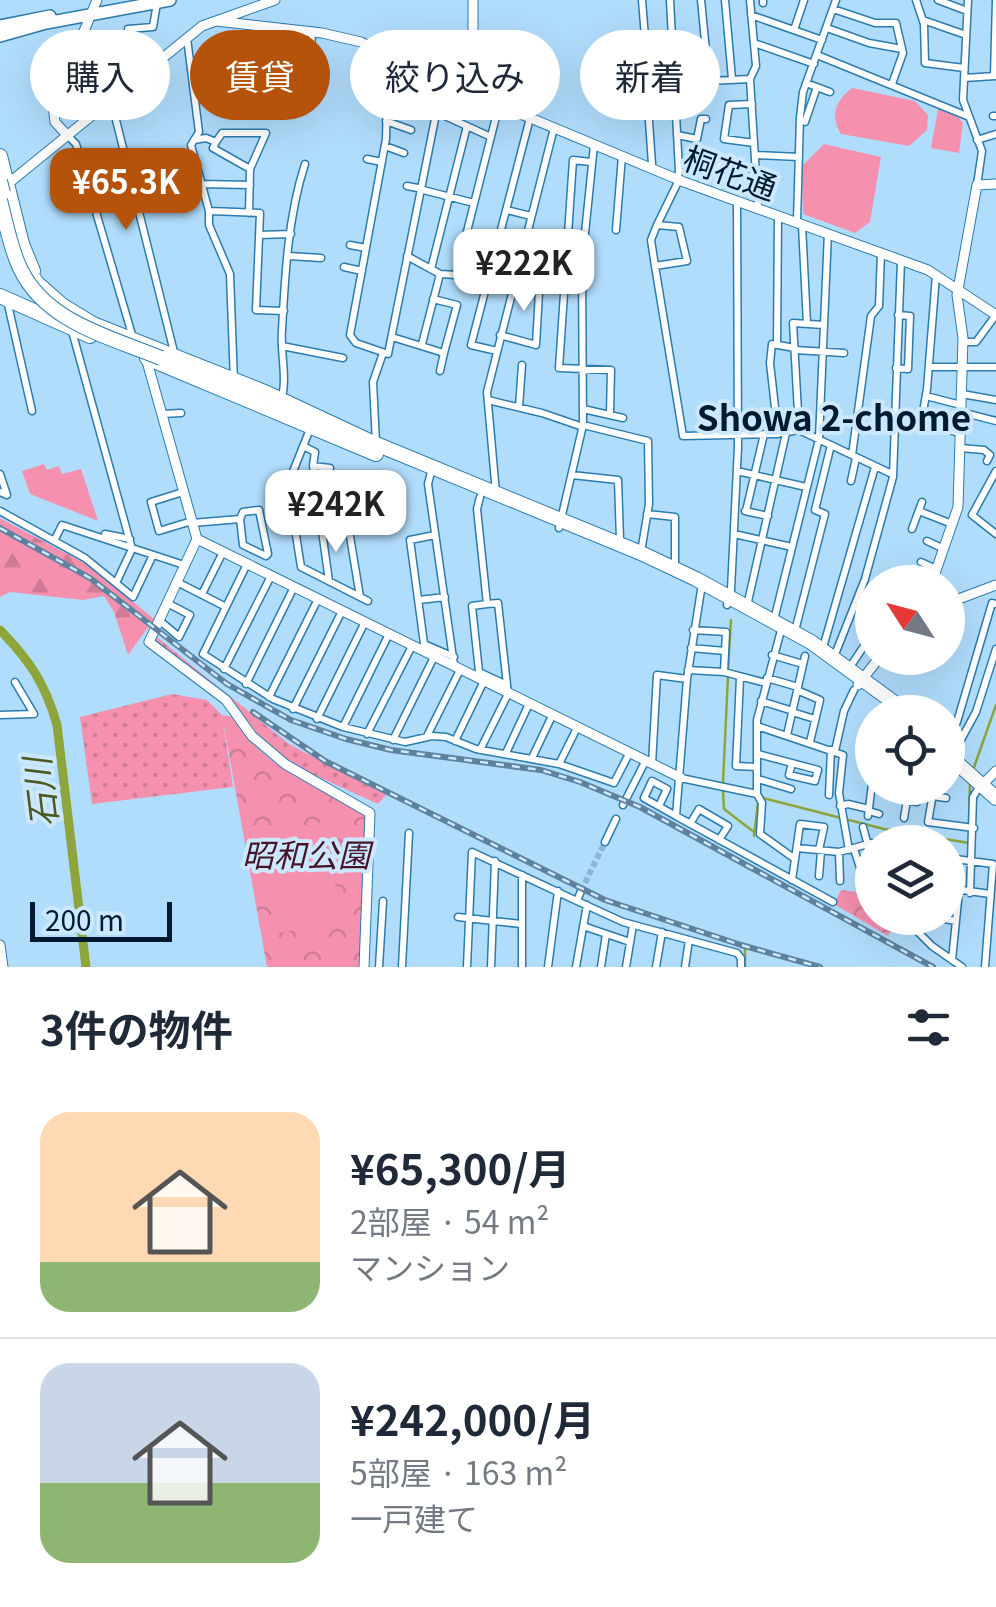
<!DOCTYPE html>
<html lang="ja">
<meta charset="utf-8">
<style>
body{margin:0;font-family:Georgia,"Noto Sans JP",serif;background:#f2f2f3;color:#1f2937;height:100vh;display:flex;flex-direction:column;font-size:38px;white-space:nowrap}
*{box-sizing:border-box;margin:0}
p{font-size:32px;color:#747a83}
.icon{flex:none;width:55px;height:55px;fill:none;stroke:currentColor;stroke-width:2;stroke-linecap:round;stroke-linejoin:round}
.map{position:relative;height:967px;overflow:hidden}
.panel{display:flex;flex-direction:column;background:#fff;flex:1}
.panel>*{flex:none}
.banner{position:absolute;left:30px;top:30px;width:938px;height:90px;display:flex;gap:20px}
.needle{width:65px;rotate:306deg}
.controls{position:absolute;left:855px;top:565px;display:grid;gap:20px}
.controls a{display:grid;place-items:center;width:110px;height:110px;border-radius:50%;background:#fff;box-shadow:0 10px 40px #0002;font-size:50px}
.scale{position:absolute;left:30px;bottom:25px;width:142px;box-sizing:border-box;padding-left:10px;border:5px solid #001b2f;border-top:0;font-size:28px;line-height:35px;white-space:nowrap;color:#001b2f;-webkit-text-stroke:8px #cbe8fe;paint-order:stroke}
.price{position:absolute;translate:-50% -85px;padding:0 22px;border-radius:20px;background:#fff;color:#222;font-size:32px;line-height:65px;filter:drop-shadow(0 2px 5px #0008)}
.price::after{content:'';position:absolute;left:50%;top:60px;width:30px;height:22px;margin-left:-15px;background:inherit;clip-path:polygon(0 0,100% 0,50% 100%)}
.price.current{background:#b45309;color:#fff}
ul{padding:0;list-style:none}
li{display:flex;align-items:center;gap:30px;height:250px;padding:0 40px}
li+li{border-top:2px solid #e0e1e3}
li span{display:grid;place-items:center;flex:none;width:280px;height:200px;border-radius:30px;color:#555}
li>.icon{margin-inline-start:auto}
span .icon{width:120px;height:120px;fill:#fffc;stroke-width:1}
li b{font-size:42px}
h2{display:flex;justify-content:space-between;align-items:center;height:120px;padding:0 40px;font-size:42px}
.tag{padding:0 35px;border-radius:45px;background:#fff;box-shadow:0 10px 40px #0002;font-size:35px;line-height:90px}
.tag.current{background:#b45309;color:#fff}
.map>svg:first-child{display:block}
.grass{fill:url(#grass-dots)}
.forest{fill:url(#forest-firs)}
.park{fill:url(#park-crowns)}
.pitch{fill:#f590af}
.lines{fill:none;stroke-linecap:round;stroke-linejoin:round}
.stream{stroke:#8da53a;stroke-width:2.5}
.river{stroke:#8da53a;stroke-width:9}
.street-tunnel{stroke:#8eb6d4;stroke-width:6;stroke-dasharray:6 3;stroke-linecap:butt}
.street-casing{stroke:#2c7bad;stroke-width:9}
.secondary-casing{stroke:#2c7bad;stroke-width:11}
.primary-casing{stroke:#2c7bad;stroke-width:14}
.highway-casing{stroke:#2c7bad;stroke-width:16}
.street{stroke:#fff;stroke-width:6}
.secondary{stroke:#fff;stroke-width:9}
.primary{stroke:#fff;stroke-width:11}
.highway{stroke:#fff;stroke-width:14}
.rail-casing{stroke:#5e829d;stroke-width:6}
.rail{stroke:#cbe8fe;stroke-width:2.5;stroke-dasharray:8;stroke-linecap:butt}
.highway-bridge-casing{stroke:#2c7bad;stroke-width:16;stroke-linecap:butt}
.highway-bridge{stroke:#fff;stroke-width:14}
.labels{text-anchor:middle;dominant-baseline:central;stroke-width:8;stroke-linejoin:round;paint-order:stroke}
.street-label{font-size:32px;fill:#001b2f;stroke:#cbe8fe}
.park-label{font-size:32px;font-style:italic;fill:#471427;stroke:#cbe8fe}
.neighbourhood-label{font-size:35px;font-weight:bold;fill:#001b2f;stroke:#cbe8fe}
.water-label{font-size:35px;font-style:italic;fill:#4d5923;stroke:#cbe8fe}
</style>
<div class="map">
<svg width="996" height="967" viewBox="0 0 996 967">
<defs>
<pattern id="grass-dots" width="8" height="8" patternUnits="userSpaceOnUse" patternTransform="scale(2.5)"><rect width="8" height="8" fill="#f590af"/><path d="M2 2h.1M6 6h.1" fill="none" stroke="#d07c97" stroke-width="1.8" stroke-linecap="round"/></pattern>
<pattern id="forest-firs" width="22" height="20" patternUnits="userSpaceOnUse" patternTransform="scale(2.5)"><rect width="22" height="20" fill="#f590af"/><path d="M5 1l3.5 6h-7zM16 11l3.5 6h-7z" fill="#d07c97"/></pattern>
<pattern id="park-crowns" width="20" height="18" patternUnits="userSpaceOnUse" patternTransform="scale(2.5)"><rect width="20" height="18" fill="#f590af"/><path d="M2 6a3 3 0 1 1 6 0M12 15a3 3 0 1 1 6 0" fill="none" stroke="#d07c97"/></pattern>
</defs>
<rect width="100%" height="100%" fill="#b1ddfd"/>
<path class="grass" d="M153,634L289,744L386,795L378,804L290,764L251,730L232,704L156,644Z
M172,694L207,700L222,715L233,787L92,804L80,717Z"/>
<path class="forest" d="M0,518L88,565L154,619L128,655L114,612L104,596L83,600L10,592L0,597Z"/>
<path class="park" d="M222,715L234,717C259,766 317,787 364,811L367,819L359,967H267Z
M841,890L871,894L872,918H886L893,926L888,936L834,904Z"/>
<path class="pitch" d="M852,88L915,101L928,115L927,130L909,146L841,134C830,116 835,101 852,88Z
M938,109L958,117L963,123L959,153L931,148Z
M824,144L881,157L870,222L855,233L803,214L802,166Z
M44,464L47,470L59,466L62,474L81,469L98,521L30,494L22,471Z
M323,822L342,920L279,933L260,834Z"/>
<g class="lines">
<path class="stream" d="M976,501L969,516L996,538
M728,670L731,620
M973,770L996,705
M723,782L728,676
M723,790L724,809L754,832
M763,798L884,829L969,843
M969,820L970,783
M754,836L758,803
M745,967V950"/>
<path class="river" d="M0,630C30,661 45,683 57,725L86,967"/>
<path class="street-tunnel" d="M581,891L605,842"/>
<g class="street-casing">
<path id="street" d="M642,0L646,50L674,48
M701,0L709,81L750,79L756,66L750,0
M725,0L732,79
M916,0L924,24L925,63L964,68
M938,0L967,11
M968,0L963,100L982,151L977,185
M763,3V0
M833,9L875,23H896L903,53L892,84
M751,15L822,40
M923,20L966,35
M827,28L869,43L902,49
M128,29L153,27L157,3
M794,30L804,0
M187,38L199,132L191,145L209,211V225L230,274L234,382
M496,42L500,100
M754,43L814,64
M388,54L386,139L350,335L356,343L388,354L443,79
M817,55L967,116
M641,64H645L652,164
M69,71L90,85
M310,74L312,32
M994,76L996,0
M964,78L995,76
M750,79L758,207
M806,83L830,92
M111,100L174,352
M752,104L729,105L724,139L754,143
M291,109L299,30
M436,112L491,137
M993,116H996
M386,121L411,130
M805,122L817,87
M66,134L76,144L133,338
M677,135L697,139L701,119H706
M194,140L206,138L216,142L222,133H266L250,169L249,213
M977,140L996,134
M216,142L213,148L250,169
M385,146L404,153
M755,155L799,157
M367,159L382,162
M591,162L573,160L559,368L611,370L610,414
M720,166L755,169
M201,184L250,185
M407,186L423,189
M423,190L474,203
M507,210L531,216
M209,211L260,213L256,310L284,311
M797,221L800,117L803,92L836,0
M657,225L677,184L679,171L670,0
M802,225L807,324
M616,230L622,156
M259,235L291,234
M350,245L366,248
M289,256L321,258
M407,256L440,274L456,275L499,105
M655,266L687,261L679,227L657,225L651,240L655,266L683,436L775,434L799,430L892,474
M344,267L362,271
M431,269L467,126
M936,275L927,389L921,423L960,433
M7,300L32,411
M72,331L132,549L116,583
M500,335L536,345L542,239L527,235
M392,337L444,353L457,305L433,299
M963,342H976L996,315
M422,344L440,274
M777,345L778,216
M282,346L343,358
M795,350L844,353
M497,351L471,345L530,118
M929,367H996
M896,368L908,369L910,316L898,315
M440,371L444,353
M962,394L996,400
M926,396L961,405
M488,400L542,413L583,427
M281,401C288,378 280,353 282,330C285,275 288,216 305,164
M519,407L522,365
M583,409L623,418
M961,412L996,421
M162,414L181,413
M583,425L648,441L649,504L641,552
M310,429L288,484L301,567L368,601
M799,430L793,323L824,325
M778,434L770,363L772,344L795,348
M376,443L373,382L383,353
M303,446L315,452L313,466L329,581
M960,448L984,450L990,455L987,461
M852,455L871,316L879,306L881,254
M313,466L330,468
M432,468L428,484L454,665
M737,471L806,487
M996,471L972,515L996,534
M0,474L7,495L0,492
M572,475L618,480L620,539
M851,481L856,458
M316,483H329
M183,492L151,502L159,531L192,521
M496,493L487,392L554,128
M290,497L318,493
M0,511L85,558L133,597L153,555
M319,511L363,512
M745,511L768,516
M746,511L764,434
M919,511L952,524
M346,512L360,597
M647,514L675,517V562
M192,523L240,519L243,512L259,510L268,554L266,556L243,545L240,519
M559,528L583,425L582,263L594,145
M912,529L922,502
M105,534L130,539
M734,534L792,547
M54,541L62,525L184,565
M927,541L942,548
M921,562L934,568
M247,564L203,654L273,699L343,727L405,742L432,736L446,737L476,749L559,764L614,783L629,754
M177,582L226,607
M702,584L687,679L676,816L833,902
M202,594L223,552
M419,600L445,597
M487,604L472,606L479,672L507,685
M727,605L731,590L738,447L737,202
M747,606L786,433
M159,620L179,637L190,615L167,603
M774,620L819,439L828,233
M796,627L825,514L815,510L831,445
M780,634L757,720V794L762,803L760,834L795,859
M824,644L875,467
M426,645L454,657
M691,648L725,651
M425,651L410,540L435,535
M772,655L803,664
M834,657L865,579L893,477L901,260
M852,664L872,634
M224,669L271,576
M688,670L724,672L726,632L693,630
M724,672L766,683
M740,678L736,766L757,767
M767,678L798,687
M246,684L294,587
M797,690L820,700L810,742
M269,697L318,599
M761,701L793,711
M293,709L342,611
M792,712L815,719
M0,715L34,714L15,682
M317,719L365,622
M757,726L843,755L839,793L849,850
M343,727L389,634
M367,734L412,646
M787,735L805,656
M427,736L460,670
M948,736L957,722L992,603L996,604
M393,740L434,657
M455,741L484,681
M958,745L976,712L996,649
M480,750L508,694L498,603L487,604L477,509L480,497
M835,751L844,711L854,690
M506,753L529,704
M758,754L818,770L815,781L789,775L792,763
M532,758L552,716
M863,762L872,765
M559,764L577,728
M652,764L657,675L687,679
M681,778L757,794
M758,779L791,789
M934,788L928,822L974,828
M829,795L831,750
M932,796L946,798
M623,805L645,762
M659,806L667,789L652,781L644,798L676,816
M840,806L848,804L869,809
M869,811L879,814
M868,816L872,784
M904,818L907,800L917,802L920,788
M690,824L699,809L728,826L719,840
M863,827L872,860
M605,842L616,819
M797,848L839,852L872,843
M854,849L864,880
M839,852L840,881
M948,858L993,864L985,967
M522,875V967
M819,876L821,851
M792,880L800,824L824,827L819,850
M948,888L990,894
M581,891L577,901L623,922L737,953L741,958V967
M970,893L973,797L980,786
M458,917L493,921
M904,918L932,946L962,967
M939,918L956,921
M493,921L521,924
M583,926L630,942
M952,960L959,891
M379,967L383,901
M402,967L409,833
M467,967L472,852L577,901
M491,967L495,861
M548,967L558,891
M576,967L587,905
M601,967L606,934
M626,967L633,925
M656,967L662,932
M685,967L689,940"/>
</g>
<g class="secondary-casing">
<path id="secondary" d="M216,21L322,33L361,42L499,105L684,182L928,270L996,315
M473,93V0
M66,134L55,122L53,105L97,0
M4,187L202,26L275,0
M146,358L197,539L149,642L226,700L252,736L285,764L370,813L364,967
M197,539L681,778
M932,582L958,507L963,338L957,295L977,185L996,184
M948,603L996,585
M858,685L879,658
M982,785L996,771
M0,945L3,967"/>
</g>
<g class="primary-casing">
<path id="primary" d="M0,26L50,16
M0,36L46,23L170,0"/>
</g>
<g class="highway-casing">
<path id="highway" d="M0,156L22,244L33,271
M26,267L37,283L62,305L93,324L267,393L376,444L641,553L696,579L811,642L907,712
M0,296L90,336
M147,358L376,454
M948,755L996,798"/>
</g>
<use href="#street" class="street"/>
<use href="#secondary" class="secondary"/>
<use href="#primary" class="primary"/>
<use href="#highway" class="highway"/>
<g class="rail-casing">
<path id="rail" d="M0,528L90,578L227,684L291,720L346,739L391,750L541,770L580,782L640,807L933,967
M253,712L325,761L605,900L741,945L820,967"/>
</g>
<use href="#rail" class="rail"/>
<g class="highway-bridge-casing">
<path id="highway-bridge" d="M0,181L3,193
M0,200C6,223 10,247 20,268C45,322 110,337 161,358"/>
</g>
<use href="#highway-bridge" class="highway-bridge"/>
</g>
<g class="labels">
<g class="street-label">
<text transform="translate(731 171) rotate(20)">桐花通</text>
</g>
<g class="park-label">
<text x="306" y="853">昭和公園</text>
</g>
<g class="neighbourhood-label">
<text x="834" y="415">Showa 2-chome</text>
</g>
<g class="water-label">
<text transform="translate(38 793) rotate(-97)">石川</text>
</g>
</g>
</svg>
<div class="controls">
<a><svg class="needle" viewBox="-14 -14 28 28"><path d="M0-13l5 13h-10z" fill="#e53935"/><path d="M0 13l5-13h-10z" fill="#747a83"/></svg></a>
<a><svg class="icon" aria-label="locate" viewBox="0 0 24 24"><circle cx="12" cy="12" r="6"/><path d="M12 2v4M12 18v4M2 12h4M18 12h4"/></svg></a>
<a><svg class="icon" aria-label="layers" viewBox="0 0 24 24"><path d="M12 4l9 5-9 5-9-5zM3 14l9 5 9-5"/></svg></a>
</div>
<div class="scale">200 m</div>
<b class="price current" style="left:126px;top:233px">¥65.3K</b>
<b class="price" style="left:524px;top:314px">¥222K</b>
<b class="price" style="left:336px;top:555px">¥242K</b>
<div class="banner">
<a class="tag">購入</a>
<a class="tag current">賃貸</a>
<a class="tag">絞り込み</a>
<a class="tag">新着</a>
</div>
</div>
<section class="panel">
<h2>3件の物件<svg class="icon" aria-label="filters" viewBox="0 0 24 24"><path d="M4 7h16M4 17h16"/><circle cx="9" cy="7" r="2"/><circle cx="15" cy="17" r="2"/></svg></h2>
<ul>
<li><span style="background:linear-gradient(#ffd9b3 75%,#8fb573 0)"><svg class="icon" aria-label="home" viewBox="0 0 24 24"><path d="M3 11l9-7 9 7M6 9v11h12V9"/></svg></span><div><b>¥65,300/月</b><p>2部屋 · 54 m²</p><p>マンション</p></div></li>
<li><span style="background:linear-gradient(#c9d6e8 60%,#8fb573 0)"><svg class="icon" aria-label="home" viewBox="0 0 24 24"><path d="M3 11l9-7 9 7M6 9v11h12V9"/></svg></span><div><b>¥242,000/月</b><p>5部屋 · 163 m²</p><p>一戸建て</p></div></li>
</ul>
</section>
